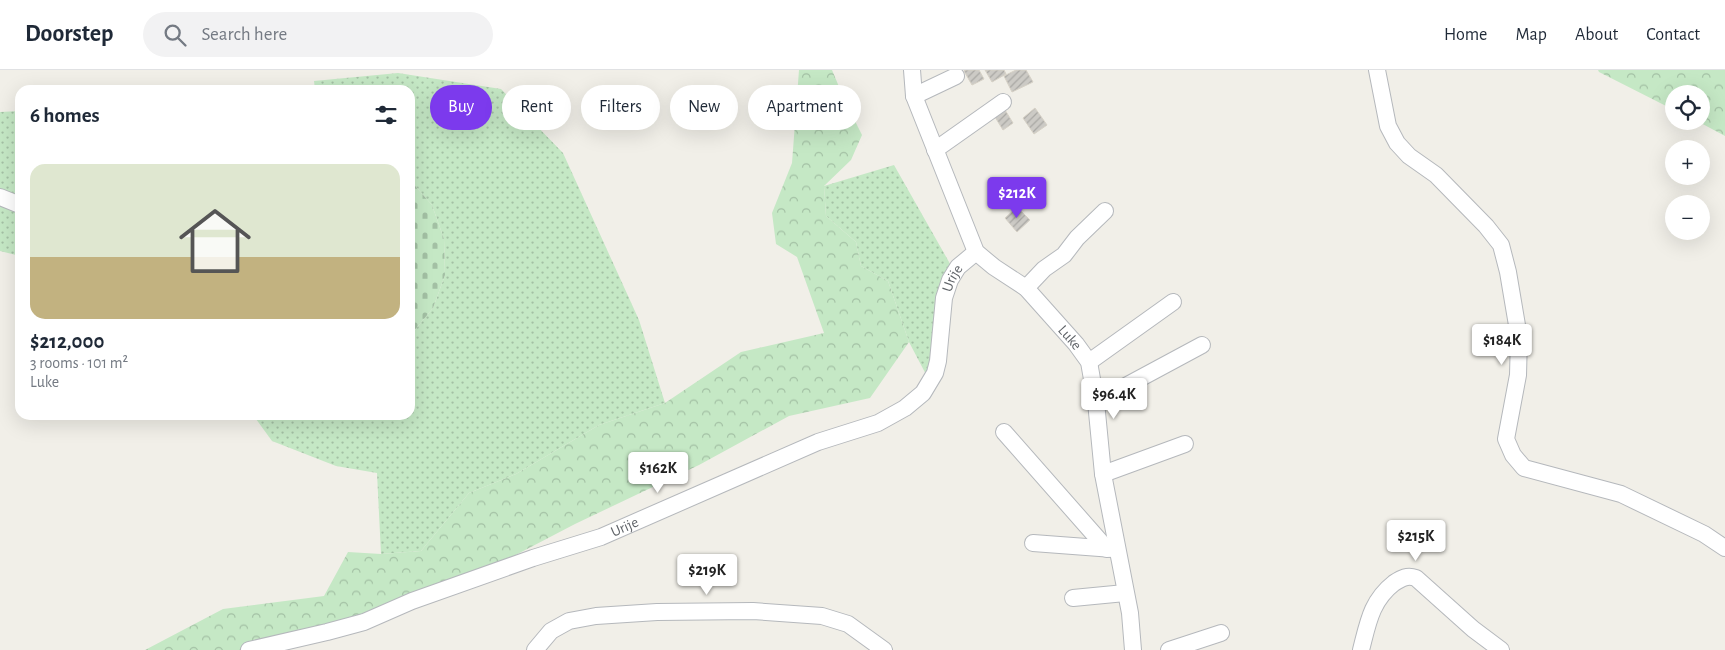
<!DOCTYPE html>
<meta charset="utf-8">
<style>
body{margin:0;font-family:"Alegreya Sans",sans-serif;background:#f2f2f3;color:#1f2937;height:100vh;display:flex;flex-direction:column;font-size:19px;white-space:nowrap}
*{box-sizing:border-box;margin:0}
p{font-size:16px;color:#747a83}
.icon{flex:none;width:28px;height:28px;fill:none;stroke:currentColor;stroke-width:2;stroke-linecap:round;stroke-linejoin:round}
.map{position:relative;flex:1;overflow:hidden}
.sheet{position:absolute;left:15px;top:15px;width:400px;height:335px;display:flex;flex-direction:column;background:#fff;border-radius:15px;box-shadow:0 5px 20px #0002}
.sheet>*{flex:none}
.top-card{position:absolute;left:430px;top:15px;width:475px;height:45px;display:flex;gap:10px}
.buttons{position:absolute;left:1665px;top:15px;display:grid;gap:10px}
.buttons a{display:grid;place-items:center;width:45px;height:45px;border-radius:50%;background:#fff;box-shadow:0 5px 20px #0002;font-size:25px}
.price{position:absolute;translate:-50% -42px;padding:0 11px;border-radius:5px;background:#fff;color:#222;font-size:16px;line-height:32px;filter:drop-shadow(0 1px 2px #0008)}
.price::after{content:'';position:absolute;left:50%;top:30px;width:15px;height:11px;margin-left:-8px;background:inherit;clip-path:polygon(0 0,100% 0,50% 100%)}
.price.selected{background:#7c3aed;color:#fff}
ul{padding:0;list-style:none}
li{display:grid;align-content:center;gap:10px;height:265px;padding:0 15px}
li+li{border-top:1px solid #e0e1e3}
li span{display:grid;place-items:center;height:155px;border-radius:15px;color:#555}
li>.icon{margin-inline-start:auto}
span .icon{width:90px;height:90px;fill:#fffc;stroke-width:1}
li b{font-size:21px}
h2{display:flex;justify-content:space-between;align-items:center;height:60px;padding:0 15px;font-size:21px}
.chip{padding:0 18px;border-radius:22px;background:#fff;box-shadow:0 5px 20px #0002;font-size:18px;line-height:45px}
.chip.selected{background:#7c3aed;color:#fff}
header{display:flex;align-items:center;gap:30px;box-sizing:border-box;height:70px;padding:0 25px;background:#fff;border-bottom:1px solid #e0e1e3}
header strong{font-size:24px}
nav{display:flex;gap:28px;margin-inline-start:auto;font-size:18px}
.search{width:350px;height:45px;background:#f2f2f3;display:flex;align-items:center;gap:12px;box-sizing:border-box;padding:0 18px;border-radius:28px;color:#747a83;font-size:19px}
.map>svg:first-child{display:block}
.grass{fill:url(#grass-dots)}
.forest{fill:url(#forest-crowns)}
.cemetery{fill:url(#cemetery-stones)}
.building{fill:url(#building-hatch);stroke:#d6d1c6}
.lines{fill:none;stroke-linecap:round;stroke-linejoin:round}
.minor-casing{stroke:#b5b8bc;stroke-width:18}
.minor{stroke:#fff;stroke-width:16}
.labels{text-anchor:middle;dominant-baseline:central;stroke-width:4.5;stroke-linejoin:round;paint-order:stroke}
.street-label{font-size:15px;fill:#5f6368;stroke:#fff}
</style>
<header>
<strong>Doorstep</strong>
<div class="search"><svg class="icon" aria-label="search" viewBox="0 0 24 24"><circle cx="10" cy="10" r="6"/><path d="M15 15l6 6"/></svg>Search here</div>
<nav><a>Home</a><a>Map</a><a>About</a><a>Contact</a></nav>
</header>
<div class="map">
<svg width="1725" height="580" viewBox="0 0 1725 580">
<defs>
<pattern id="grass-dots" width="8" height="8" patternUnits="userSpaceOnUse" patternTransform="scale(1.25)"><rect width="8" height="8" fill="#c5e8c5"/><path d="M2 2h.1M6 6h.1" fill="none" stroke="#a3c0a4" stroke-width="1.8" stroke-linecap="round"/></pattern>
<pattern id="forest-crowns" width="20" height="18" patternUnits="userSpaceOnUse" patternTransform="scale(1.25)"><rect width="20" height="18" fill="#c5e8c5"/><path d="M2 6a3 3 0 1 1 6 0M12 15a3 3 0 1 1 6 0" fill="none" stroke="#a3c0a4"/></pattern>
<pattern id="cemetery-stones" width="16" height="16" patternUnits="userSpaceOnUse" patternTransform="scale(1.25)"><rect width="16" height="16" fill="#c5e8c5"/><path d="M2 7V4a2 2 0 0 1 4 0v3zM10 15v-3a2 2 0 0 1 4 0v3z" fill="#a3c0a4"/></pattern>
<pattern id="building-hatch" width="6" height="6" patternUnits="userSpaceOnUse" patternTransform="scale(1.25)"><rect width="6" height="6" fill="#cccac5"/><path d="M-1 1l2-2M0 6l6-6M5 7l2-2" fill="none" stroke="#a9a8a4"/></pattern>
</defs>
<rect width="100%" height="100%" fill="#f1efe8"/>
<path class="grass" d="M398,3L501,19L563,83L639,250L665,333L599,355L516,404L469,423L421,481L381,484L377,403L336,396L272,371L253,345H410V266L433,238L445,205L444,169L432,135L410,110V20H315L314,11Z
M20,41V186L0,181V42Z
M894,95L953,199L930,312L909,272L888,211L861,196L856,172L826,146L824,116Z"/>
<path class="forest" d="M799,0H832L845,31L862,65L851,90L824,116L826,146L856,172L861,196L888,211L909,272L870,328L789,346L699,395L575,454L430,530L243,580H145L223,539L324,526L348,482L381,484L421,481L469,423L516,404L599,355L665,333L741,282L824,263L797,187L776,174L772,143L792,93Z
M1598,0H1725V66L1697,51H1701V24H1674V40L1599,2Z"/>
<path class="cemetery" d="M410,110L432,135L444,169L445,205L433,238L410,266Z"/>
<path class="building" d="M965,0H979L984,9L972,15L964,1Z
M985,0H1004L1006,4L992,12Z
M1016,0H1026L1033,12L1012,22L1004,6Z
M1035,38L1047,55L1034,64L1023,48Z
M1005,40L1013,53L1003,60L995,47Z
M1017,137L1030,150L1017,162L1005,148Z"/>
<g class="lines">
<g class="minor-casing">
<g id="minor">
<path id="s1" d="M912,0L914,26L976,182L994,197L1026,218L1076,274L1089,292L1096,332L1103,404L1130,543L1133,580"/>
<path d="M1377,0L1388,56L1397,73L1409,86L1436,105L1486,156L1501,175L1508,202L1519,267L1518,305L1506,369L1513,385L1524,398L1621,424L1704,464L1725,478"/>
<path d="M914,26L956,6"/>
<path d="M935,80L1003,32"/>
<path d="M0,127L20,135"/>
<path d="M1026,218L1044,199L1064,185L1077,168L1105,141"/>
<path d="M1089,292L1173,232"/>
<path d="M1096,332L1202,275"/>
<path d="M1004,362L1107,479"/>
<path d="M1103,404L1185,374"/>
<path d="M1033,473L1113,479"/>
<path d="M1073,528L1125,523"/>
<path id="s2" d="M249,580L327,562L364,552L412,531L533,488L601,467L818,372L878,353L905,338L923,323L935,303L938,291L944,228L950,210L958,197L976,182"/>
<path d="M535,580L551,561L569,551L596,546L657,542L753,541L822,546L848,554L884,580"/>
<path d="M1169,580L1221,563"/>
<path d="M1361,580C1368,553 1371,531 1394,513C1402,508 1407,505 1416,508L1473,559L1501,580"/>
</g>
</g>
<use href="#minor" class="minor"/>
</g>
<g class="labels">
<g class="street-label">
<text stroke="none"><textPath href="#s2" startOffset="845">Urije</textPath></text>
<text stroke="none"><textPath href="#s1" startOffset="322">Luke</textPath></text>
<text stroke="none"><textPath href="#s2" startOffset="396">Urije</textPath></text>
</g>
</g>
</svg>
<div class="buttons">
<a><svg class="icon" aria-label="locate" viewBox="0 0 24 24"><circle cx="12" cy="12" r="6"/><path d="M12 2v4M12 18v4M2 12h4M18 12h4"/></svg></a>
<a>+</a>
<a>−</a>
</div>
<b class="price selected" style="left:1017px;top:149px">$212K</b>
<b class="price" style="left:1502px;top:296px">$184K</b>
<b class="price" style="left:1114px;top:350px">$96.4K</b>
<b class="price" style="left:658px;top:424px">$162K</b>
<b class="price" style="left:1416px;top:492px">$215K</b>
<b class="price" style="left:707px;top:526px">$219K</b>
<div class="top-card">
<a class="chip selected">Buy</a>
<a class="chip">Rent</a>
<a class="chip">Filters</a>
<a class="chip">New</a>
<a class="chip">Apartment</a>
</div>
<section class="sheet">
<h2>6 homes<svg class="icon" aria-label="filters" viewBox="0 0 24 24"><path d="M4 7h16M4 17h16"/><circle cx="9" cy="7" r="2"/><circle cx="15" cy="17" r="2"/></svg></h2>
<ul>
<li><span style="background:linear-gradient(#dfe7d0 60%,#c2b280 0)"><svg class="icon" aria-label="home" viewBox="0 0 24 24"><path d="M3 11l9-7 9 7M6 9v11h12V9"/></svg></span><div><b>$212,000</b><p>3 rooms · 101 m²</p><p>Luke</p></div></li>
</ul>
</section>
</div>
